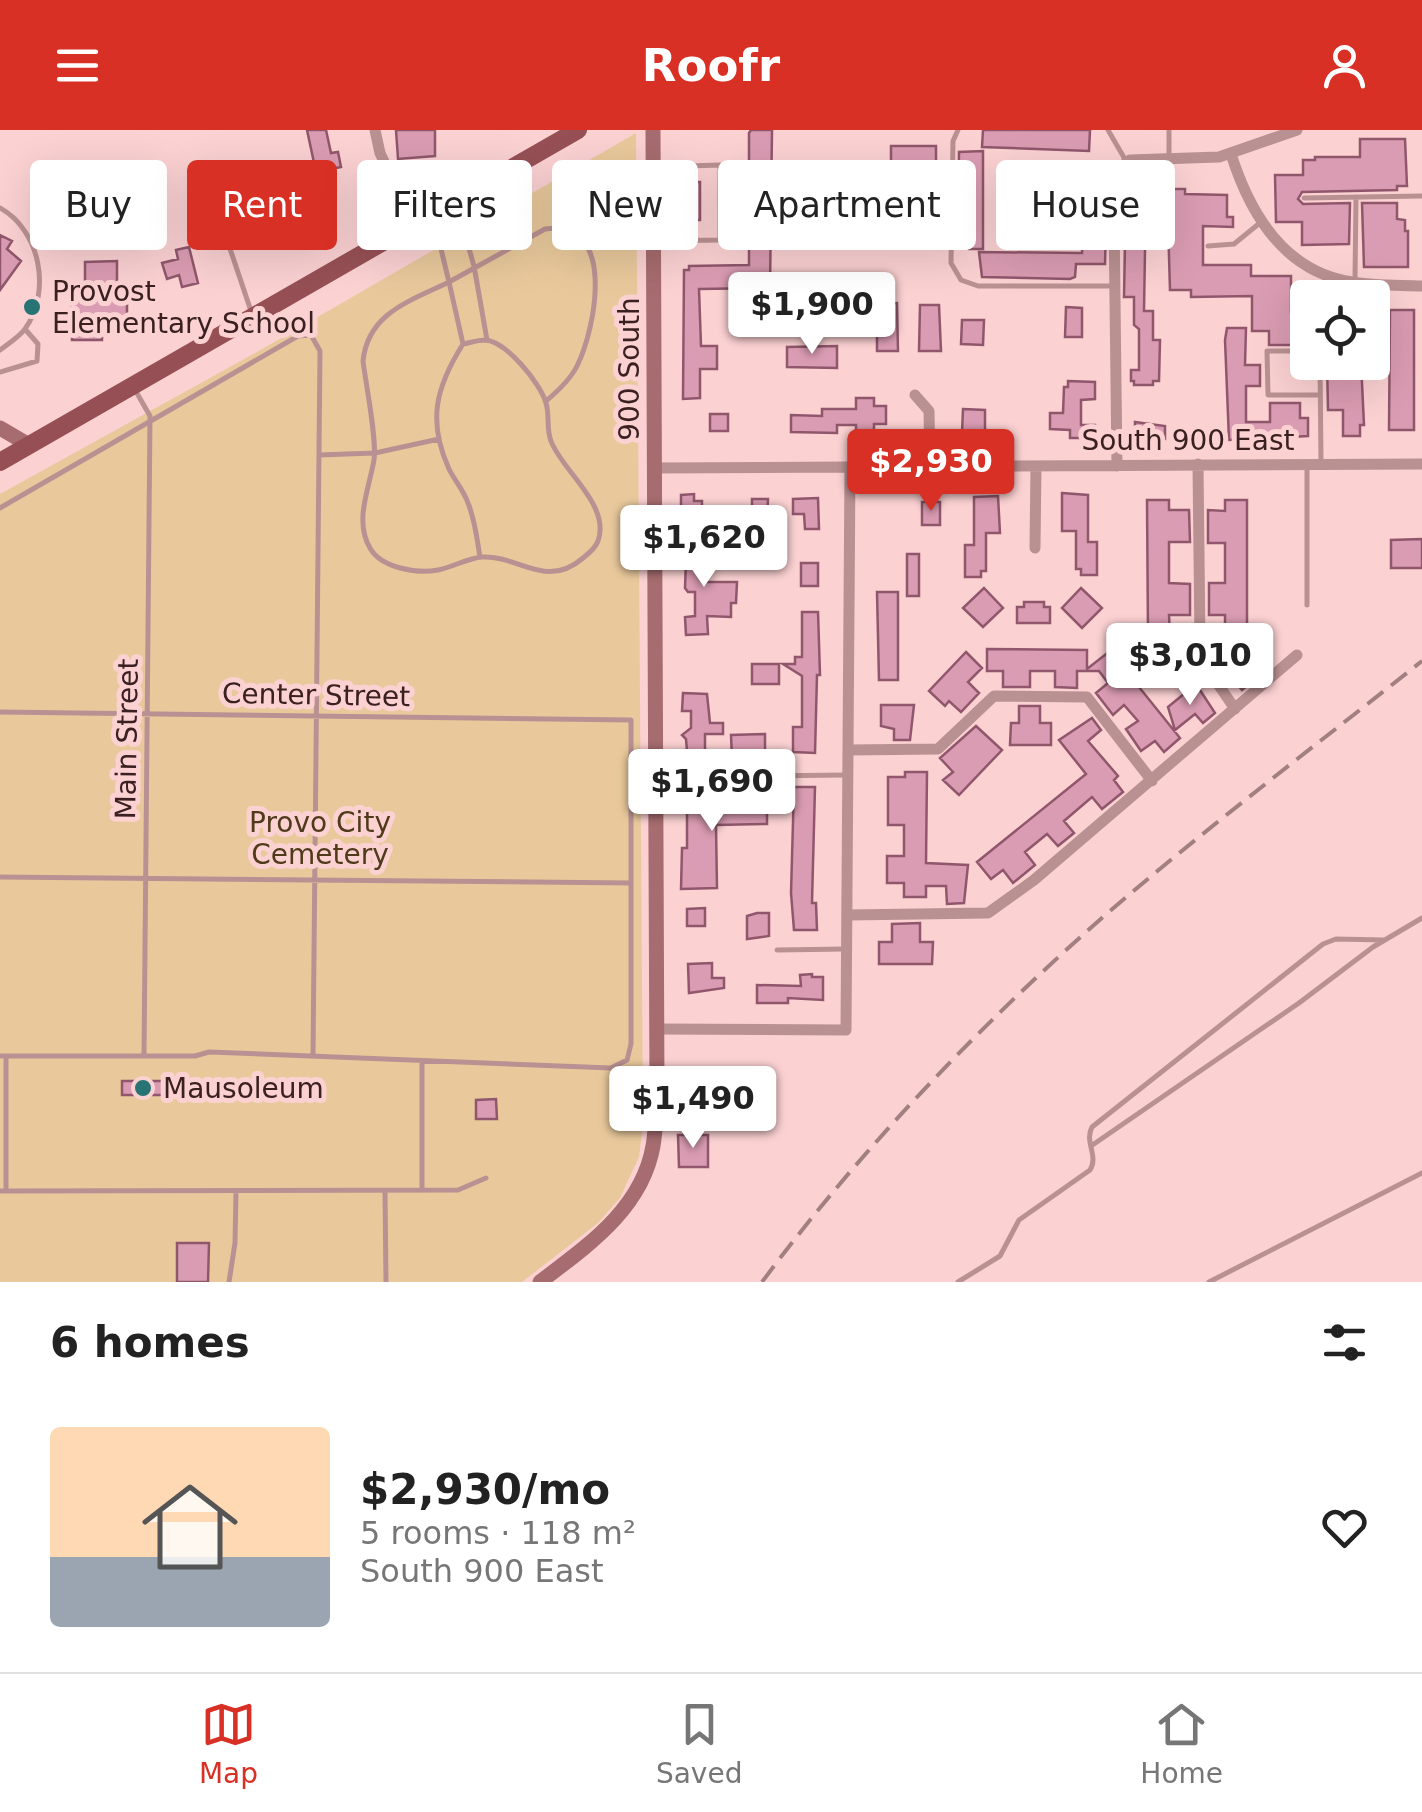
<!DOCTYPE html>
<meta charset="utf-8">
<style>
body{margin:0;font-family:"DejaVu Sans",sans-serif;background:#f6f6f6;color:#222;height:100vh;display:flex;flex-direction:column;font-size:38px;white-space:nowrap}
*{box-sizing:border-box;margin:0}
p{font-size:32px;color:#767676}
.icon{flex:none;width:55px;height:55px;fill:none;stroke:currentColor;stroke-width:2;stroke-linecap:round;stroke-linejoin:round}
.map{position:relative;height:1152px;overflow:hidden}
.side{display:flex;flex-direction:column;background:#fff;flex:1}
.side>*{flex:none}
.hud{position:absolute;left:30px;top:30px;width:1362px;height:90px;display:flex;gap:20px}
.buttons{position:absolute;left:1290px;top:150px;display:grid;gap:20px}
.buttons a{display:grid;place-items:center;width:100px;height:100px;border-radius:10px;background:#fff;box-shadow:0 10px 40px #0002;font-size:50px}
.price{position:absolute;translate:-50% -85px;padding:0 22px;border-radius:10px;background:#fff;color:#222;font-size:32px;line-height:65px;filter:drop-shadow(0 2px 5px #0008)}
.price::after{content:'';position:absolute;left:50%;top:60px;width:30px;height:22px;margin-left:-15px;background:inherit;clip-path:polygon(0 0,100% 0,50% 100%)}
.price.on{background:#d93025;color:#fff}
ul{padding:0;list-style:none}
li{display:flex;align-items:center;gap:30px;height:250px;padding:0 50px}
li+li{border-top:2px solid #e0e0e0}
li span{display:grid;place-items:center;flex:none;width:280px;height:200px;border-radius:10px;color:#555}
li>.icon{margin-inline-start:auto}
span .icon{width:120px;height:120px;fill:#fffc;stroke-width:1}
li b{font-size:42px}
h2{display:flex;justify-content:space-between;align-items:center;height:120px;padding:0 50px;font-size:42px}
.chip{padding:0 35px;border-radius:10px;background:#fff;box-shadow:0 10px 40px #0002;font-size:35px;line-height:90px}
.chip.on{background:#d93025;color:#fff}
header{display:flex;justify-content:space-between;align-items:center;height:130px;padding:0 50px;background:#d93025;color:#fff;font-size:45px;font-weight:700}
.tab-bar{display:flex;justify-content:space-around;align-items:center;height:140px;border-top:2px solid #e0e0e0;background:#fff;font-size:28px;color:#767676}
.tab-bar a{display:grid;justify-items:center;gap:5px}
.tab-bar .on{color:#d93025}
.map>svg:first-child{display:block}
.green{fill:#e9c99c}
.building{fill:#da9cb2;stroke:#90576c;stroke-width:2.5}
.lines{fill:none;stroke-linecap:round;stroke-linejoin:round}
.lane{stroke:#ba9192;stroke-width:5}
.street{stroke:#ba9192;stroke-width:11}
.secondary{stroke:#a66c6f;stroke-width:15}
.primary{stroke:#965055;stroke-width:18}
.rail{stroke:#a28081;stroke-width:4;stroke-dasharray:20 10;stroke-linecap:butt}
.poi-dot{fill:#287374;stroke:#fbd1d2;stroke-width:4}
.labels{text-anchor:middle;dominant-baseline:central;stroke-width:10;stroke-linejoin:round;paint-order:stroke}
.poi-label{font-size:28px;fill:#3a2021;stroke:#fbd1d2;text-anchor:start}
.street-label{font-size:28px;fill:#3a2021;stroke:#fbd1d2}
.park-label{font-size:28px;fill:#4f3a1a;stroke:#fbd1d2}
</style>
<header><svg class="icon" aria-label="menu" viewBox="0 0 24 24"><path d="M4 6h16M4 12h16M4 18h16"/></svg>Roofr<svg class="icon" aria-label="person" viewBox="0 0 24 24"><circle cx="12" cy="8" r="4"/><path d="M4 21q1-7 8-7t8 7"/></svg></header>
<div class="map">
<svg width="1422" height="1152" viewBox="0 0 1422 1152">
<rect width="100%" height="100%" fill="#fbd1d2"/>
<path class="green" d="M636,3L643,994L639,1027L620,1068L598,1093L522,1152H0V364L264,218Z"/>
<path class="building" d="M307,0H326L331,23L338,22L341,37L316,42Z
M396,0H435V26L398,29Z
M751,0H772L770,158L699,159L701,216H717V239H700V268L683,269L684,140H689V136L749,135V3Z
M983,0H1090L1089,21L982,17Z
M1360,9H1405L1407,56H1397V60L1302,62L1298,69L1303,74L1350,73L1349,114L1302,115V92H1276L1275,45H1303V30H1315V27H1360Z
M891,16H936V54L903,53V58H891Z
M983,21V119H969L968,116H959L958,111L959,22Z
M242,32L252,63L270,57L277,80L285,78L296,113L279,118L275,105L268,108L262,88L231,98L213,42Z
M682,52H700V90H682Z
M1085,54H1105L1107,58L1105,134H1076L1075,147L1070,149L982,147L979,122L1082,123Z
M1126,57H1144L1146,62L1144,181H1153V210H1160L1159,251H1153V255H1134V251H1131V240H1139V199L1134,195V167H1124Z
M1167,59H1185V64L1227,65V87H1233V97L1203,96V135H1251V146H1291V182H1308L1304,215H1269V201H1252V166L1191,167V160H1170Z
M1362,73H1397V89L1405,90V101H1408V137H1364Z
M0,105L12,111L7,119L21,131L0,160Z
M189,117L198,153L182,157L179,145L167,149L162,133L178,129L176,120Z
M117,131V162H127V203H102V210H72L71,156L85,155V132Z
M791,173L841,174L842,195L791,196Z
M897,173L898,221H877V174Z
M920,175H939L941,221H919Z
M1066,177L1082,178V207H1065Z
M1390,180H1414V300H1389Z
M962,190H984L983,215L961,214Z
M1227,198H1246L1245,235H1260V256H1246V292H1270V273H1300V288H1308V306L1229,310L1225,210Z
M837,216V238L787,237V217Z
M1327,232H1361L1364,295H1360V306H1343V280H1328Z
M1068,251L1095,252V269L1081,270V295H1095V308H1070V300L1050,299V283H1063L1064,257H1068Z
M856,268H874V276H886V294H874V302H856V295H837V303L791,302V285L822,286V279H856Z
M963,279L985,280V303H962Z
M710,284H728V301H710Z
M1135,292L1165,296V309H1135Z
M1062,363L1088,365V412H1097V445H1081V439H1076V401H1062Z
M694,364V371H702V383L681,384V365Z
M998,366L1000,403H986V441H981V447H965V415H974V367Z
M818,368L819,399H805L804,384H793V369Z
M752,369H768L767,392L752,391Z
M1147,370H1169V380H1189L1190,412H1169V453L1190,454V485H1169L1170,504L1148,505Z
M1225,370H1247V504H1225V485H1209V453H1225V413H1208V380L1225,381Z
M922,372H940V395H922Z
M681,406H700V445L705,446V452H737L736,473H731V487L707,486L708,504L686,505L685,487L695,486V462H688L685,458L686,430H680Z
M1422,409V438H1391V410Z
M907,424H919V466H907Z
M801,433H818V456H801Z
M984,458L1003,478L983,497L963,478Z
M1081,458L1102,478L1082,498L1062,478Z
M877,462H898V550H879Z
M1024,472H1044V477H1050V493H1017V477H1024Z
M802,482H818L820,545H817L815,623L793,622V597H802V546L783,534H795V527H802Z
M1173,514L1176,526L1190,524L1193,539L1185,541L1188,544L1160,553L1152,521Z
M1240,515L1255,532L1247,539L1255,549L1242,560L1233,549L1230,552L1218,537L1221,534L1216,535Z
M987,519L1087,520V539L1110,521L1180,608L1164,622L1155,611L1141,621L1126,599L1138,591L1124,575L1113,585L1096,563L1108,553L1099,541H1077V558L1055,557V541H1030V557H1003V541H987Z
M966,522L982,538L968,552L979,563L961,582L949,571L945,576L929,561Z
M752,534H779V554H752Z
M1196,554L1215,583L1203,593L1195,584L1175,600L1168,577Z
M683,563L707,564L710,593H723V604H705V622L687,621L686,609L682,605L691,598V581H682Z
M881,575H914L910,610H894V599L881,596Z
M1019,576H1040V593H1051V615H1010L1011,593H1019Z
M1092,588L1101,600L1088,611L1118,646L1114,650L1123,662L1102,679L1092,667L1064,691L1074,703L1058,716L1047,704L1025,722L1035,735L1013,753L1003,740L991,749L977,732L1086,644L1059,610Z
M976,596L1002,620L959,665L943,650L953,642L940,628Z
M765,604V629L740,632V629H732L731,605Z
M905,642H927L926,733L968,735L964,773L947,774L946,756H926V767H904V753H887V726H904V695H888V647H905Z
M687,654H709L710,680L733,679V670H741V667L767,670V694L716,695L717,758L681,759L682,718H687Z
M794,657H815L812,773H816L817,800H794L791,763Z
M705,778V796H687V779Z
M757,783H769V806L747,809V786Z
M920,793V812H933L932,834H879V812H892V794Z
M712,833V848H724V858L689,863L688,834Z
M812,844V847H823V870L788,868V873H757V855L801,856L800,845Z
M122,951H164L163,965H122Z
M496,969L497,989H476V970Z
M678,1005H708V1037H679Z
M177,1113H209L208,1152H177Z"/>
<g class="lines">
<path class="lane" d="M958,0L953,11L951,133L961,150L978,156H1113
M1108,0L1126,31
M1169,0V28
M655,37L720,35V110L656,111
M1304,68L1422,66
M457,77L474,136L487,210
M0,78C40,100 52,161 25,199C19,207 8,214 0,220
M433,86L449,152C410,171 368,183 363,231C366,255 377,309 374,330C369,359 354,391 370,418C381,438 417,444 438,440C453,437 468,428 482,427C519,425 546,460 583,428C589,423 595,419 598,411C611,375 562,341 551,311C546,299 550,286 546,273C541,254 506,211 485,210C478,210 469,213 463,214
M220,89L252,184
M1208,116L1234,114L1261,92
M1355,149L1356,67
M1325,168L1331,146
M1308,221H1267L1268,265H1320
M1320,232L1321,332
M0,242L37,231L38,214L25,199
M134,258L150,286L144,925
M319,325L375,323L439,309
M1307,337V475
M0,378L298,206L311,205L320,221L313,925
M480,427C477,409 475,390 468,373C464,361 455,351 449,339C427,291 436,257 463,214L449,152L545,99C617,88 596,198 577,236C570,250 558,261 546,271
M0,582L631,590V914L627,930L611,938L209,922L195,926H0
M728,651L759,646L845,645
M0,747L631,753
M777,820L845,819
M6,926V1061
M1091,1016L1299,873L1373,817L1422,788
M422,1060V931
M0,1061L458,1060L486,1048
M385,1061L386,1152
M229,1152L235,1113L236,1061
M958,1152L1000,1126L1019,1090L1090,1040C1099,1026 1084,1012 1092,997L1323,814L1336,809L1384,810
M1209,1152L1422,1043"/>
<path class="street" d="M375,0L380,23L400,66L407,97
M1231,24C1250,84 1285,142 1352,152C1375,156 1399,155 1422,156
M915,265L929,281L930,337
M1198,334L1200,514L1205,535L1235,579
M1117,336L1114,86L1118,39L1130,30L1219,27L1297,0
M654,338L1422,334
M1035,418L1036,336
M849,620L938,619L994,566L1087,567L1152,651
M848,785L988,783L1034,750L1297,525
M657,899L846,900L850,337"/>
<path class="secondary" d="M0,298L29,315
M540,1152C587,1116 642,1079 653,1016C656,999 656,980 657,961L653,0"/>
<path class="primary" d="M0,332L578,0"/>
<path class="rail" d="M762,1152C861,1019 979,896 1103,787C1206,698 1315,616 1422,531"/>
</g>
<g class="poi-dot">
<circle cx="32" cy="177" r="10"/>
<circle cx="143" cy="958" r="10"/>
</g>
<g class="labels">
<g class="poi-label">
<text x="52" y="161">Provost<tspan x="52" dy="32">Elementary School</tspan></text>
<text x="163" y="958">Mausoleum</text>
</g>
<g class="street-label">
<text transform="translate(629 239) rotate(-90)">900 South</text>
<text x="1188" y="310">South 900 East</text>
<text transform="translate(316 565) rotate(1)">Center Street</text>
<text transform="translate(127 609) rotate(-89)">Main Street</text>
</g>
<g class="park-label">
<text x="320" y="692">Provo City<tspan x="320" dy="32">Cemetery</tspan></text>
</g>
</g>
</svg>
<div class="buttons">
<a><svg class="icon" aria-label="locate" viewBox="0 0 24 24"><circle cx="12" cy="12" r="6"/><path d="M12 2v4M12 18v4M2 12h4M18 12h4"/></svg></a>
</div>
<b class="price" style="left:812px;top:227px">$1,900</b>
<b class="price on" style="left:931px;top:384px">$2,930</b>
<b class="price" style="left:704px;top:460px">$1,620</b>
<b class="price" style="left:1190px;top:578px">$3,010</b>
<b class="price" style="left:712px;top:704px">$1,690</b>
<b class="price" style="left:693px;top:1021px">$1,490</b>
<div class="hud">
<a class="chip">Buy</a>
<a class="chip on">Rent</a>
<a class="chip">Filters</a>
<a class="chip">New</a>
<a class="chip">Apartment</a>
<a class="chip">House</a>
</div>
</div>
<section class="side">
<h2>6 homes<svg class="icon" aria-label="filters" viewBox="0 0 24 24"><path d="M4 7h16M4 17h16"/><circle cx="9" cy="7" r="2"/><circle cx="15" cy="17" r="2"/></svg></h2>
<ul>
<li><span style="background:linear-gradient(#ffd9b3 65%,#9aa5b1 0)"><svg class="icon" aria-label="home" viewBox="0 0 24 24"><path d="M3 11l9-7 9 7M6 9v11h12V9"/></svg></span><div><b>$2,930/mo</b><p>5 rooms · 118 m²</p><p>South 900 East</p></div><svg class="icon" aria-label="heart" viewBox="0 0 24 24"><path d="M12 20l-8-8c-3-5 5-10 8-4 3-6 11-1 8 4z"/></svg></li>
</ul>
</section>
<nav class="tab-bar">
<a class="on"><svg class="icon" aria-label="map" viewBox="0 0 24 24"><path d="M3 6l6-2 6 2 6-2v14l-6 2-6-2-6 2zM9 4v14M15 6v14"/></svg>Map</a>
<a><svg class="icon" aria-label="saved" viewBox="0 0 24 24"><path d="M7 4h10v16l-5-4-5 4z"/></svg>Saved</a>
<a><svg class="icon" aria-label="home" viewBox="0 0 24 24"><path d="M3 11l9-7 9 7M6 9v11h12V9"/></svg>Home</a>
</nav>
